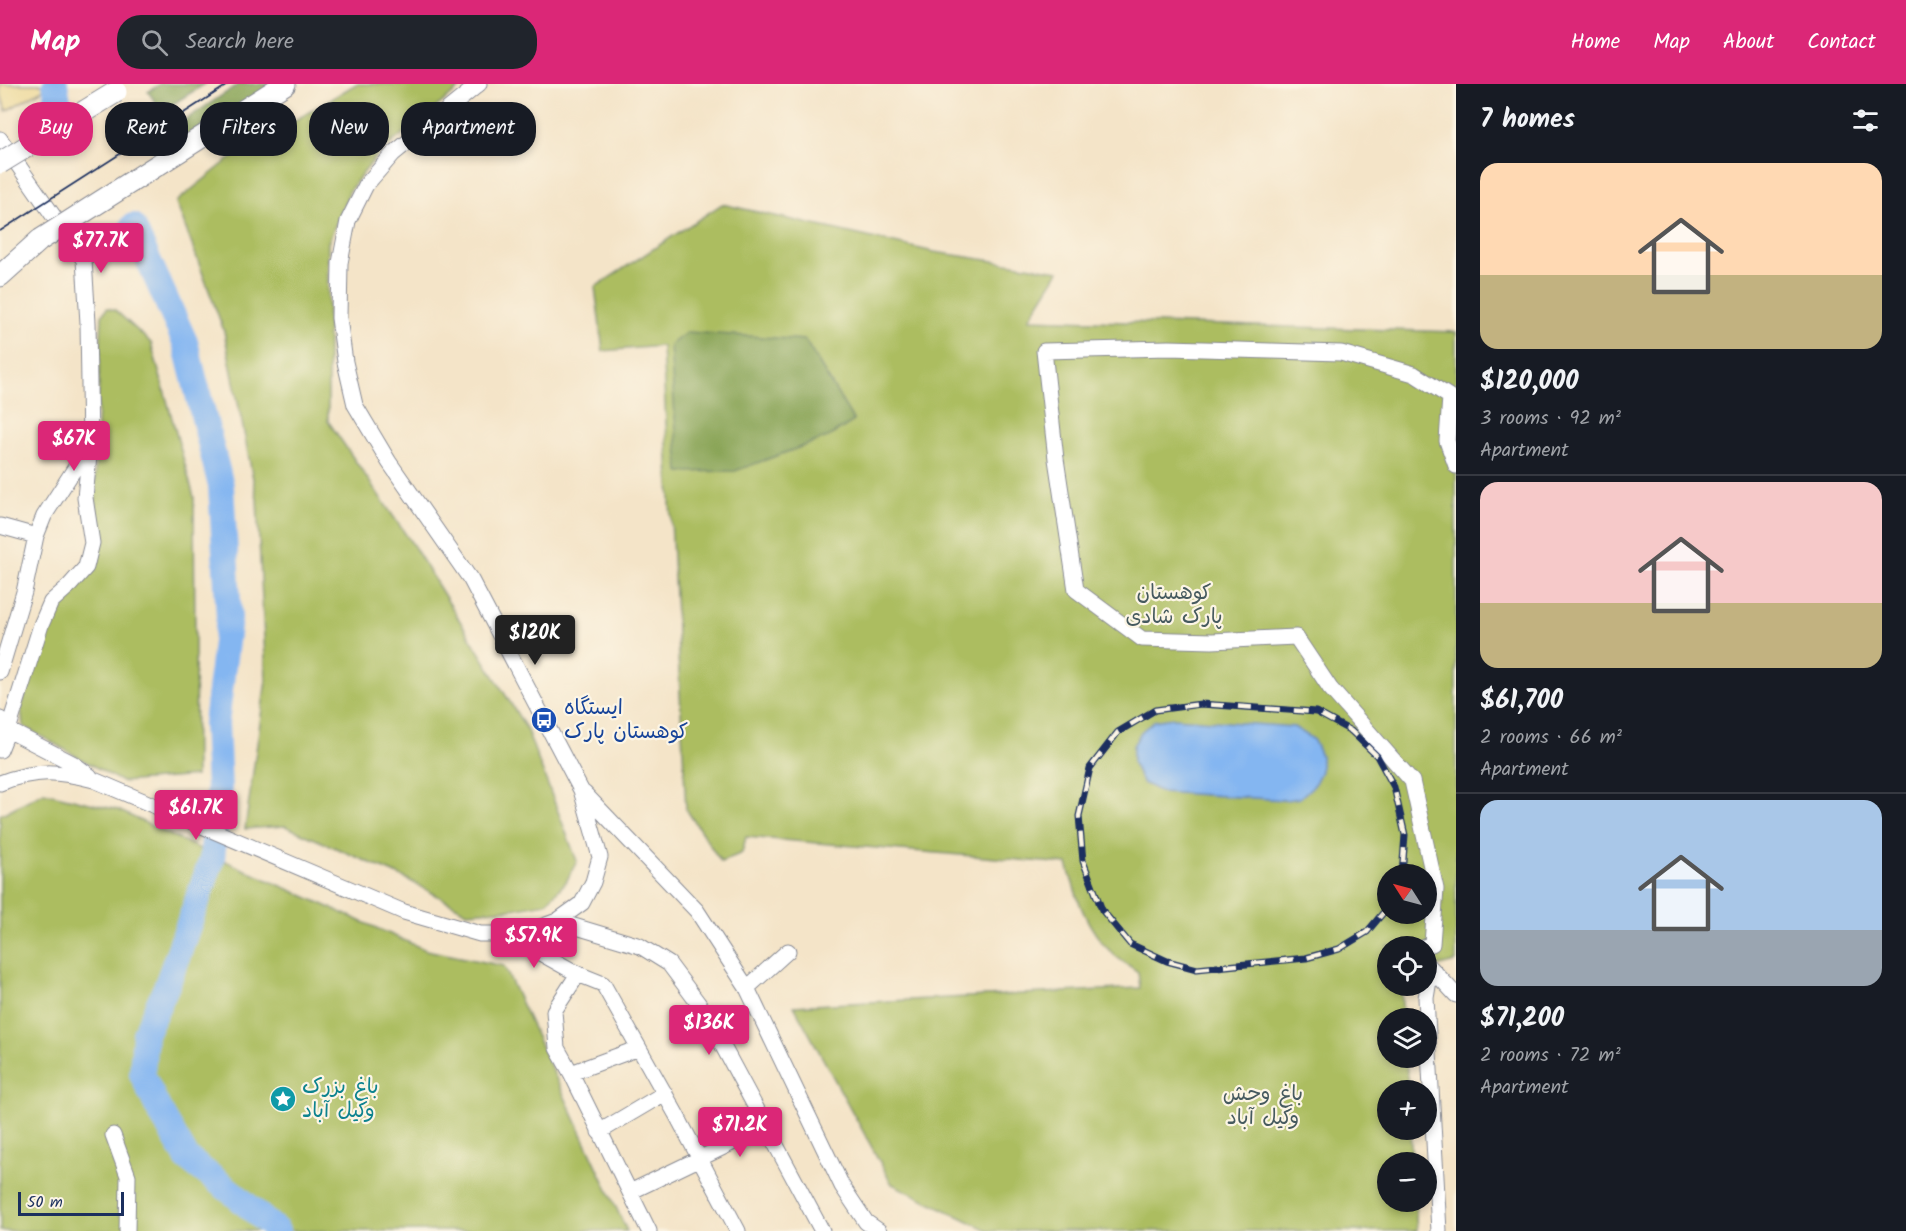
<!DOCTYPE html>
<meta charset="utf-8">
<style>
body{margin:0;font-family:Kalam,"Playpen Sans Arabic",sans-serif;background:#20242c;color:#f1f3f6;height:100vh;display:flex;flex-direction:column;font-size:22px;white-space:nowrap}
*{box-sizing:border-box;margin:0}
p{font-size:20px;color:#9ea1a6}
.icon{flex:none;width:33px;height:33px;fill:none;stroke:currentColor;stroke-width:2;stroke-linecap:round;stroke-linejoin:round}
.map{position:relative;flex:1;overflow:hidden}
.drawer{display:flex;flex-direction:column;background:#171b24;width:450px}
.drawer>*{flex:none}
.hud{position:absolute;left:18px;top:18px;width:570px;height:54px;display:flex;gap:12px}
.needle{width:39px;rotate:306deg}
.tools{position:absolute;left:1377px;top:780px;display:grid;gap:12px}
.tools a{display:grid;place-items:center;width:60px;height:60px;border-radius:50%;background:#171b24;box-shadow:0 3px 9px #0003;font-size:30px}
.scale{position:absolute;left:18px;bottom:15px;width:106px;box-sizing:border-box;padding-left:6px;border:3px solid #1b2f5e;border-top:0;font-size:16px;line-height:21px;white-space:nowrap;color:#1b2f5e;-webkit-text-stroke:4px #fcf5e5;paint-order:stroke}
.price{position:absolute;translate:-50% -51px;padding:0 14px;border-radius:6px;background:#db2777;color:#fff;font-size:20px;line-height:39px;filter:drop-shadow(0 2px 3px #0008)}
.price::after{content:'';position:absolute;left:50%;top:36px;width:18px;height:14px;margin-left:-9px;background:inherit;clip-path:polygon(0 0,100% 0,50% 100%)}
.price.active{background:#222;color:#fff}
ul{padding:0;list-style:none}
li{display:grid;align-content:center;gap:12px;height:318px;padding:0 24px}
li+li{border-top:2px solid #363941}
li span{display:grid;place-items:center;height:186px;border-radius:18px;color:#555}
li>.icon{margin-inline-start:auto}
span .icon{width:108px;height:108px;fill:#fffc;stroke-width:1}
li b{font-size:26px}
h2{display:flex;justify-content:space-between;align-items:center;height:72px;padding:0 24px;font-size:26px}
.chip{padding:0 21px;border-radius:24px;background:#171b24;box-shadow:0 3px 9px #0003;font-size:21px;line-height:54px}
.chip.active{background:#db2777;color:#fff}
header{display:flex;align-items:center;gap:36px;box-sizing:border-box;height:84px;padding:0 30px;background:#db2777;color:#fff}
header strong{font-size:28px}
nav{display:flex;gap:33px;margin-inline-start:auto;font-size:21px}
.search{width:420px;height:54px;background:#20242c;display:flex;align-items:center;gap:15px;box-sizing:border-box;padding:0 21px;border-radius:24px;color:#9ea1a6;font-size:22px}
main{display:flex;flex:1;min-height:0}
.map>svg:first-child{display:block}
.green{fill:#acbd61;stroke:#647660;stroke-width:1.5;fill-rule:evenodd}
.forest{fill:#89a457;stroke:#526a5a;stroke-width:1.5}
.sand{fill:#eeda9e;stroke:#84847e;stroke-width:1.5}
.water{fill:#84b6f1;stroke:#5072a8;stroke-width:1.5}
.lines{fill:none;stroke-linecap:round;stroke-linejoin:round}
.river{stroke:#84b6f1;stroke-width:26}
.minor-casing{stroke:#888a93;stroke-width:17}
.highway-casing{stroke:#888a93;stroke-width:23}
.minor{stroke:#fff;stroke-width:15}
.highway{stroke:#fff;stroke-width:21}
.tram{stroke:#1b2f5e;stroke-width:1.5}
.rail-casing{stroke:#1b2f5e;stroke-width:7}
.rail{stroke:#fcf5e5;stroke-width:4.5;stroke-dasharray:14;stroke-linecap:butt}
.highway-bridge-casing{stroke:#888a93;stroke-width:23;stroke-linecap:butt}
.highway-bridge{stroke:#fff;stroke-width:21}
.labels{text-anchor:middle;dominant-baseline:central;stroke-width:4.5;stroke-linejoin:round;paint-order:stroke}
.park-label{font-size:21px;fill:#465a5f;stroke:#fcf5e5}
.transit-label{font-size:21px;fill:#164399;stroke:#fcf5e5;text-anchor:start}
.culture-label{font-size:21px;fill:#0d838f;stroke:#fcf5e5;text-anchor:start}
</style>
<header>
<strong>Map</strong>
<div class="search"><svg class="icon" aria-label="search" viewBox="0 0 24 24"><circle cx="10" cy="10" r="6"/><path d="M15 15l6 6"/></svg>Search here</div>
<nav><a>Home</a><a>Map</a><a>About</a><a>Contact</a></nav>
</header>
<main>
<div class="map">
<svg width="1456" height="1147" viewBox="0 0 1456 1147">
<rect width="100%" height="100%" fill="#fcf5e5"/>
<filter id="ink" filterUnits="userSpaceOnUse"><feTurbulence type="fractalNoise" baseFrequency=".0167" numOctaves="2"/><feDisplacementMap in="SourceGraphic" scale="12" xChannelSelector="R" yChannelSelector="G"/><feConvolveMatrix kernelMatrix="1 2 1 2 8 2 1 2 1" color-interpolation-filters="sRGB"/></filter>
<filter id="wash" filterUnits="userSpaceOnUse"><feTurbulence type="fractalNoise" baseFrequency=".008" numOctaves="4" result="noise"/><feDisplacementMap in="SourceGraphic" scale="24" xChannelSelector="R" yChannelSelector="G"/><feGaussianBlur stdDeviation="1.35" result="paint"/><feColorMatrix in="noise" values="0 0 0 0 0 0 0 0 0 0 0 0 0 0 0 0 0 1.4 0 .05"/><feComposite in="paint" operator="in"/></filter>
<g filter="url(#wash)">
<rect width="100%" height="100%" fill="#f4e4c8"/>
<path class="green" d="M356,0H465L379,69L350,106L328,159V337L415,464L526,644L577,777L566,798L546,819L512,825L467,828L405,794L285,742L245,745L266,596L257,415L224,247L176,118L227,77Z
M722,120L934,168L1059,187L1029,235L1456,248V878L1427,885L1426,862H1388V902H1401L1403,934H1388V974H1406L1408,1006H1388V1046H1410L1412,1078H1388V1118H1415L1417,1147H989L892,1100L794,922L1140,904L1138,888C1129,881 1119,876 1111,868C1085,843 1077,814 1067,780L746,753L742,769L721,778L686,725L662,262L603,267L595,203ZM1388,790H1426V830H1388Z
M107,224L115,226L151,259L194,413L196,692L122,698L23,642L21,625L52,527L97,481L100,463L96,435L95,386L102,231Z
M44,708L118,726L236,782L426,866L504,882L627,1147H0V731Z"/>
<path class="forest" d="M160,0H205L162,27L148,8Z
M239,0H281L186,62L173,44Z
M687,248L805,256L854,337L828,353L735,387L679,388L670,261Z"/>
<path class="sand" d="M0,0H53L6,27L0,7Z"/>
<path class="water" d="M1173,634L1294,643L1313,655L1321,672V687L1314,701L1300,714L1285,716L1162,708L1143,699L1133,679V662L1141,648L1154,637Z"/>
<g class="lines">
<path class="river" d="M55,0L59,22
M133,142L185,258L221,402L229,534L216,639L219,705L212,775L167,901L145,950L142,990L158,1024L187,1074L234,1110L277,1147"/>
</g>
</g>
<g filter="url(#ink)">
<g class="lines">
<g class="minor-casing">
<path id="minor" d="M0,55L84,176L88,239L90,361L85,414L92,459L86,483L70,501L51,518L41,541L8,646L0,666
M0,442L36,452
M0,588L24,508L36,452L44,432L88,364
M0,635L8,646L74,680L90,692
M0,699C36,685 58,687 94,696L404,828L480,850H506L535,845L557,837L582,819L593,798L600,773L581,706L471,496L389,378L355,321L345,278L339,234L340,179L348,137L366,101L393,70L479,0
M584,709L697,827L747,904L842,1102L866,1138L879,1147
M557,837L640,862L669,880L704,927L822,1147
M506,850L578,890L603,900L676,1030L738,1147
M1426,862L1432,860L1436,805L1412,697L1330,604L1296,553L1212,557L1142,555L1076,506L1056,375L1044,267L1169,264L1341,269L1414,290L1450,313L1447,357L1456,382
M1431,884L1426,914L1439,1147
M1431,884L1456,911
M578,890L554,927L557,964L571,989L649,1147
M747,904L788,867
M571,989L639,964
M599,1048L665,1009
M113,1051L128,1092L127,1147
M630,1108L765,1043"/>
</g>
<g class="highway-casing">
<path id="highway" d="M164,77L285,0
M0,192L40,156"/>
</g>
<use href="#minor" class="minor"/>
<use href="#highway" class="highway"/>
<path class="tram" d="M0,147L229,0"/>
<g class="rail-casing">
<path id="rail" d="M1388,823L1367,848L1339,865L1306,874L1197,885L1167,877L1130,860L1102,826L1083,777L1079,732L1090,684L1118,648L1155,626L1201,620L1316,628L1351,647L1377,672L1394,703L1405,751L1402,790"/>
</g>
<use href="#rail" class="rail"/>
<g class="highway-bridge-casing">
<path id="highway-bridge" d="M0,79L116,8
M40,156L164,77"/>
</g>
<use href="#highway-bridge" class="highway-bridge"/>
</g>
</g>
<defs>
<g id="bus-disc" transform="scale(1.35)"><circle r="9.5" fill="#1a4fb4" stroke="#fcf5e5"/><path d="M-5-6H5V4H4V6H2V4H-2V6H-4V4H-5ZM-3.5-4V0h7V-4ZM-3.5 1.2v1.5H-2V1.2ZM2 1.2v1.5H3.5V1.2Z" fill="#fff"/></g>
<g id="sight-disc" transform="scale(1.35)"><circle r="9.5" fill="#0f9aa8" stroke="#fcf5e5"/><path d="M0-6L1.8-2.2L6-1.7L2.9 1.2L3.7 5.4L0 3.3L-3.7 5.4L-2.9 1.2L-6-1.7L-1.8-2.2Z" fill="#fff"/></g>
</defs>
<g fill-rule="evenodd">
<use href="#bus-disc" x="544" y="636"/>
<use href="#sight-disc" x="283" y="1015"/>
</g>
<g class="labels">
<g class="park-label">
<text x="1174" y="509">کوهستان<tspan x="1174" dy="24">پارک شادی</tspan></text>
<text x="1263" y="1010">باغ وحش<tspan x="1263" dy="24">وکیل آباد</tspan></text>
</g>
<g class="transit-label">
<text x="564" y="624">ایستگاه<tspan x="564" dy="24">کوهستان پارک</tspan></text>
</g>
<g class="culture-label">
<text x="302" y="1003">باغ بزرک<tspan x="302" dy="24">وکیل آباد</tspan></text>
</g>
</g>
</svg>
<div class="tools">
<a><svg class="needle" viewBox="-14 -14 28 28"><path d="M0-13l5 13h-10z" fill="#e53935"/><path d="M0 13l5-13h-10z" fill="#9ea1a6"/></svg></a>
<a><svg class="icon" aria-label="locate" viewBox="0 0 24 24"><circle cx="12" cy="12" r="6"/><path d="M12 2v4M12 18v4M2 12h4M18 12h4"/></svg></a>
<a><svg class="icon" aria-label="layers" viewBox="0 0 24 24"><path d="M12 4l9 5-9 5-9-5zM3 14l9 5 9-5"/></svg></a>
<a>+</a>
<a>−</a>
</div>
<div class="scale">50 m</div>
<b class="price" style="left:101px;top:190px">$77.7K</b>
<b class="price" style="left:74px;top:388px">$67K</b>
<b class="price active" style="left:535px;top:582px">$120K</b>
<b class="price" style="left:196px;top:757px">$61.7K</b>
<b class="price" style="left:534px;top:885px">$57.9K</b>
<b class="price" style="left:709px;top:972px">$136K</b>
<b class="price" style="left:740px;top:1074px">$71.2K</b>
<div class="hud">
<a class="chip active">Buy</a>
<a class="chip">Rent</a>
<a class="chip">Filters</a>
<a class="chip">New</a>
<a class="chip">Apartment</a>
</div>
</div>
<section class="drawer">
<h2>7 homes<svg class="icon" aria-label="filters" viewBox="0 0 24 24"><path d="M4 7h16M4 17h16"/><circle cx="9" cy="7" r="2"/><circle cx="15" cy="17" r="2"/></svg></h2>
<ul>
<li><span style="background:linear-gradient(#ffd9b3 60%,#c2b280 0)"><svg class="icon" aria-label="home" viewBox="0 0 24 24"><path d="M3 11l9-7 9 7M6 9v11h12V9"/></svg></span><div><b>$120,000</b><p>3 rooms · 92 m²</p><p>Apartment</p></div></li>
<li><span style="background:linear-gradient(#f6c9c9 65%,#c2b280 0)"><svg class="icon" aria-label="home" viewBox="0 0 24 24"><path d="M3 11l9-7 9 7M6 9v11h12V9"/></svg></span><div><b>$61,700</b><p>2 rooms · 66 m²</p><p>Apartment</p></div></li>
<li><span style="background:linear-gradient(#a9c7e8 70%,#9aa5b1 0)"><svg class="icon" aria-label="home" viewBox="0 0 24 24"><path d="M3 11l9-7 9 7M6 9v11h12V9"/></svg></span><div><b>$71,200</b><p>2 rooms · 72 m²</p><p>Apartment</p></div></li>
</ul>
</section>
</main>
